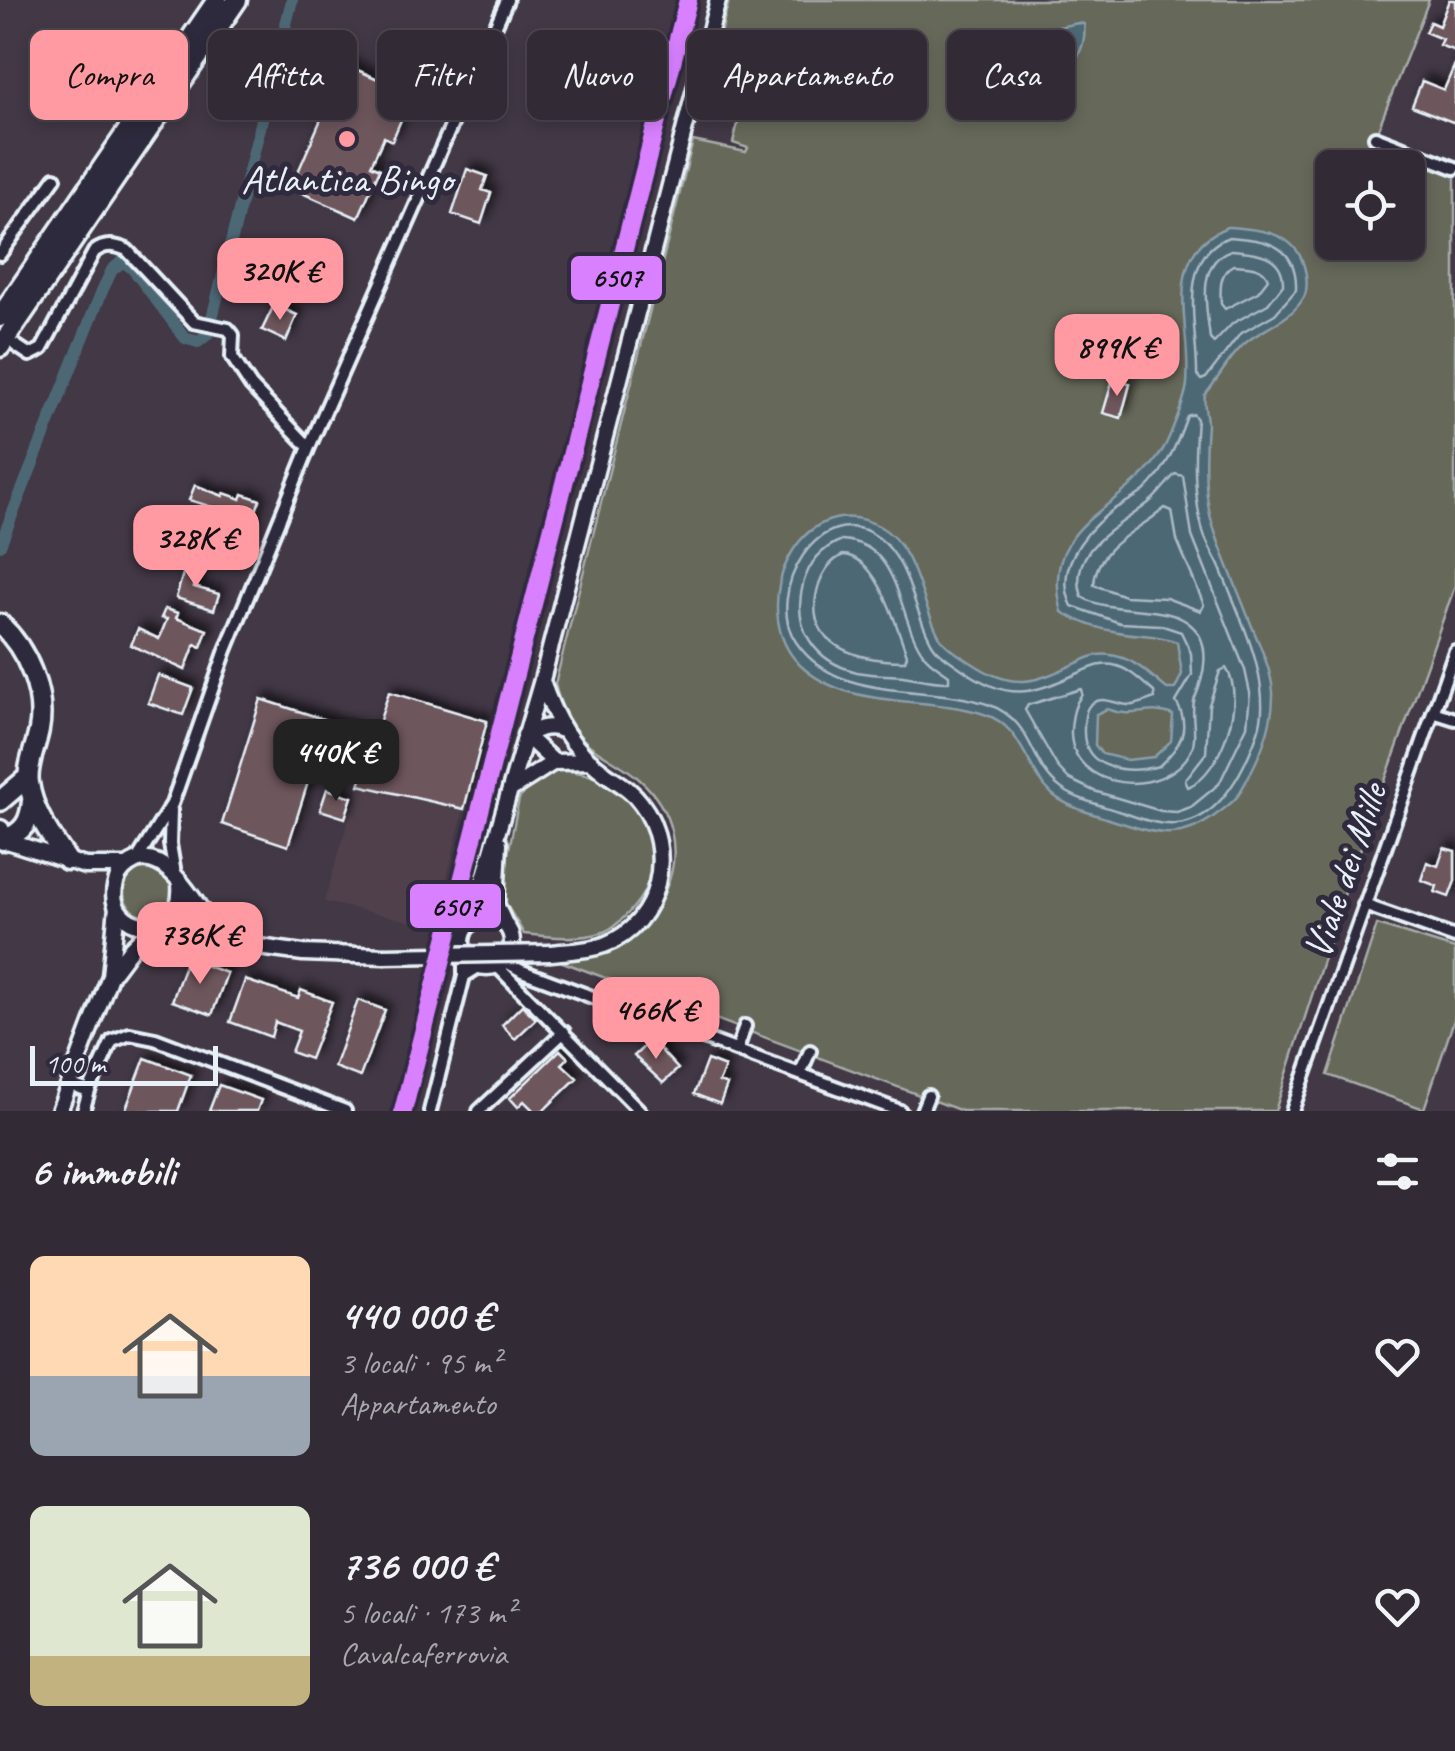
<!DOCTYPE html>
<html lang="it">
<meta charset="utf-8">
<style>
body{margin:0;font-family:Caveat,sans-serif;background:#3d3640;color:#f1f3f6;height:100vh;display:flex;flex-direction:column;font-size:38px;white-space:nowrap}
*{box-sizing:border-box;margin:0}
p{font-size:32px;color:#a8a7ac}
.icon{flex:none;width:55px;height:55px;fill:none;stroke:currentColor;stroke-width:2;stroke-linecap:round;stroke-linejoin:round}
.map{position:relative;height:1111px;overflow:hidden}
.side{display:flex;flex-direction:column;background:#322a34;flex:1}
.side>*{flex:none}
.guide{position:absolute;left:30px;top:30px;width:1395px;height:90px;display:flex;gap:20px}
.fabs{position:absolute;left:1315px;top:150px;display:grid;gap:20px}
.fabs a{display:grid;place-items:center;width:110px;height:110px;border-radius:15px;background:#322a34;box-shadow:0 5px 15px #0003,0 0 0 2px #4d464f;font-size:50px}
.scale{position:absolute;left:30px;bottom:25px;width:188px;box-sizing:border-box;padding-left:10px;border:5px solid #e8f1f8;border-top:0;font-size:28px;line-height:35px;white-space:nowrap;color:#e8f1f8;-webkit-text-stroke:8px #2f2a3d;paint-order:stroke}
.price{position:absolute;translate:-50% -85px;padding:0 22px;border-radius:20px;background:#ff9aa2;color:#111;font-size:32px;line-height:65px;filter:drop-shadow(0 2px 5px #0008)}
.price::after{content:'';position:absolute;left:50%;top:60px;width:30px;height:22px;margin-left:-15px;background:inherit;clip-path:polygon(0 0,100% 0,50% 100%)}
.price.active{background:#222;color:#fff}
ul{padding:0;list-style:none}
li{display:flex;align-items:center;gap:30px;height:250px;padding:0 30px}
li span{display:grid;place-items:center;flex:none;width:280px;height:200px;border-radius:15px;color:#555}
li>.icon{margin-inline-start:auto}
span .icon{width:120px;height:120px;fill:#fffc;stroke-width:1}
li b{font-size:42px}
h2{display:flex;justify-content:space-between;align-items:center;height:120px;padding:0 30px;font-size:42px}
.pill{padding:0 35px;border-radius:15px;background:#322a34;box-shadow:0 5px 15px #0003,0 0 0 2px #4d464f;font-size:35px;line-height:90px}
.pill.active{background:#ff9aa2;color:#111}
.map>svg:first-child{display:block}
.built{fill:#4f414c}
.green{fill:#66685a;stroke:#a7aca9;stroke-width:2.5;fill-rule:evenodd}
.water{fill:#4d6775;stroke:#8b9ea9;stroke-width:2.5;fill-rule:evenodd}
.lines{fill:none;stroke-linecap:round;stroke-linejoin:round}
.shore{stroke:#aabac4;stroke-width:2.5}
.canal{stroke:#4d6775;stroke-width:12}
.building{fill:#6d575b;stroke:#e8f1f8;stroke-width:2.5;filter:url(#shadow)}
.street-casing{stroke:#e8f1f8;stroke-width:18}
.secondary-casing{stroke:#e8f1f8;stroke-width:21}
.highway-casing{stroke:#e8f1f8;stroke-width:25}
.street{stroke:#2f2a3d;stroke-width:10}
.secondary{stroke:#2f2a3d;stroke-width:14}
.highway{stroke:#2f2a3d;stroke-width:18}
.secondary-bridge-casing{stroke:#e8f1f8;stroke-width:21;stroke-linecap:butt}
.secondary-bridge{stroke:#2f2a3d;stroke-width:14}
.rail-1-casing{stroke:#2f2a3d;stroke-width:25}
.rail-1{stroke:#d880ff;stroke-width:18}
.poi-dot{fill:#ff9aa2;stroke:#2f2a3d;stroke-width:4}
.labels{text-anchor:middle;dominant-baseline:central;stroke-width:10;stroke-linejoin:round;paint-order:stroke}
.poi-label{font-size:40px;fill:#e8f1f8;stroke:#2f2a3d}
.street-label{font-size:40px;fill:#e8f1f8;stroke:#2f2a3d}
.line-badge{stroke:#2f2a3d;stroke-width:4}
.pale-badge-label{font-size:28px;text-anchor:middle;font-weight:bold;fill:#111}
</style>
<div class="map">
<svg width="1455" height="1111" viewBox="0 0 1455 1111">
<defs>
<filter id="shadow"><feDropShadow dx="6" dy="-6" stdDeviation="5" flood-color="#0009"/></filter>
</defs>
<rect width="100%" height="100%" fill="#423846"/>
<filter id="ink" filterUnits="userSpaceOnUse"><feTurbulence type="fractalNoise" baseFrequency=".01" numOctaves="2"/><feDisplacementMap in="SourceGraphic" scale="20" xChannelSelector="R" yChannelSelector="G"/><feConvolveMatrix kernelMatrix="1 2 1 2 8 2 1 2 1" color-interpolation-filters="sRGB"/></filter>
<g filter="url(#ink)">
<path class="built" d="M359,785L464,809L443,894L428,891L418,923L324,902Z"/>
<path class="green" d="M729,0H1429L1373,142L1455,175V586L1345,892L1275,1111H962L552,958C606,947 641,947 665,891C683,851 672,808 639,779C624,765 604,757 588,744C570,727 560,707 555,684L693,141L746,152L748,148L733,143L752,67L760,68L764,52L719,42ZM1332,168H1408V242H1332Z
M553,771C628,765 687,849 631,910C622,920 613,929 601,933C578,940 547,937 524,934L506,904L505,869L519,799L530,784Z
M124 892a24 24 0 1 1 48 0a24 24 0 1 1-48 0Z
M1377,925L1455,949V1017L1424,1109L1328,1075Z"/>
<path class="water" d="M1078,23L1084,24C1086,36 1082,56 1071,63H1050L1011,74L1001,69L998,48L1005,38Z
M1227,227C1257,229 1295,231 1304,266C1307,275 1308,289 1304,297C1292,319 1268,326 1249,340C1232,353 1219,378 1205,395C1203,406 1207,414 1207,425C1204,459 1203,499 1215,532C1225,561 1238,590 1249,619C1258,642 1271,667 1273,692C1274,728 1257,763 1239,794C1234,802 1225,808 1217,814C1178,845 1151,832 1109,819C1090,813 1067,807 1052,794C1025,769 1023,726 984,714C925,695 848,711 800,665C744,610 798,484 879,526C918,547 920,605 941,639C947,648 962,657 972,663C1015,692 1035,682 1079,662C1092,656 1101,652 1116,656C1136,660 1152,677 1167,689H1175L1182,674L1177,642C1157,634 1138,636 1118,632C1098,629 1079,622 1062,612C1035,513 1142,509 1170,435C1176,419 1185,401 1187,384C1192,325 1159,255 1227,227ZM1107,709C1136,720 1148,705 1173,715L1171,741L1154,757L1127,760L1102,754L1095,745L1096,714Z"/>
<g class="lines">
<path class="shore" d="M1066,36L1072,40L1067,53H1047L1015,64L1009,61L1011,47Z
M1229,237C1266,240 1298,244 1296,290L1275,314L1240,334L1206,378L1201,380L1197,375C1198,329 1175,257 1229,237Z
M1231,250C1256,252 1284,254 1283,285L1268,304L1233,323L1214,343L1210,339C1207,309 1195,263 1231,250Z
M1233,265C1246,266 1263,265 1268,279L1258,292L1225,309L1221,304C1220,291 1219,272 1233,265Z
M1193,414L1197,419C1194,456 1193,495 1203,532C1207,546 1217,559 1222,573C1240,616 1274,686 1258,732C1245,768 1220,820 1177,824C1157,826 1137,817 1118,811C1100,805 1078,800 1062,789C1029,766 1035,722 990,705C926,682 839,705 796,642C763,594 820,494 879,538C911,562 913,613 933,645C939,655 953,662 962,669C1011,703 1031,694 1081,672C1093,667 1103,662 1117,666C1131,670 1143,683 1154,692L1155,698C1148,700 1140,704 1133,705C1118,707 1102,692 1089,706C1084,712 1084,722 1084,729C1082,771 1128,774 1159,766C1180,747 1192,728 1176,702L1192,675L1191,653L1181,632L1160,625L1120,623L1072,606C1054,570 1082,535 1110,512C1121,504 1134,499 1144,491C1166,471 1177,444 1187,416Z
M1175,474L1183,476L1192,536L1245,670L1250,693L1247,726L1219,784L1191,807L1177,812L1161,811L1094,791L1069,779L1057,766L1025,710L1028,705L1081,689L1082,694C1074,705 1072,716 1071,730C1069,792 1166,800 1191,751C1199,734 1189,713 1195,698C1204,677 1212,644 1192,626C1168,602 1113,616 1082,597C1065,546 1125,525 1153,499C1161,491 1168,482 1175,474Z
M1165,508L1172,511L1177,540L1204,605L1201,611L1166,598L1125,596L1094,585C1095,546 1140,530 1165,508Z
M842,540C903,544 896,618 924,655C930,663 941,669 949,675V682C934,683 918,678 903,676C888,675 871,675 857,672C813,661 792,627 803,584C809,563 821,548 842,540Z
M843,555C878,556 896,626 907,655L905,661C856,661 800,645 819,584C824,571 830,561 843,555Z
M1226,668C1247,699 1221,773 1188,787L1185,780L1206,753L1209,705L1220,671Z"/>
<path class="canal" d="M0,545L102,291L112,270L123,261L133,269L185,338L198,342L208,334L292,0"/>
</g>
<path class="building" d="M1449,0H1455V51L1439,45L1442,39L1425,32L1430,22L1439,26Z
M339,62L412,94L392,141L384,137L371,165L380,169L358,218L291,188L325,110L320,107Z
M1455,64V123L1412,106L1422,81L1444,90Z
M467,169L487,176L482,190L491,193L481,224L452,214Z
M274,305L297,315L286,341L262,330Z
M1113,379L1130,384L1121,418L1103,413Z
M195,485L223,496L224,493L241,499L243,494L260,500L240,552L220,544L232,513L189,500Z
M191,564L201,567L194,587L219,594L214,610L176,598L184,570L188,572Z
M165,609L178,613L176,618L207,630L201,647L195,644L185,670L131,645L138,629L159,639L167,619L161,618Z
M158,675L193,688L183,715L148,703Z
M389,692L487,721L464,809L359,785Z
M261,699L351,728L336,774L313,766L288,846L222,824Z
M327,789L352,797L345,818L320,810Z
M1444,848L1455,851V881L1449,897L1435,892L1437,886L1421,880L1427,862L1438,866Z
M187,959L227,973L212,1015L172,1001Z
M245,980L298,998L301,990L332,1002L310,1059L291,1052L299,1031L275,1022L271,1037L230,1022Z
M358,1000L385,1010L360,1077L334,1067Z
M522,1005L536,1019L515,1039L502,1025Z
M651,1040L678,1069L663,1083L634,1056Z
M560,1050L568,1058L562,1064L577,1078L543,1111H534L524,1101L518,1107L510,1098Z
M145,1058L191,1075L178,1111H125Z
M707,1060L725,1067L719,1082L727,1085L720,1104L694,1094Z
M219,1085L261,1100L257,1111H209Z"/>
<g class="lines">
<g class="street-casing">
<path id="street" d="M1375,137L1455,168
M0,254L55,178
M15,345L30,355L42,349L94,252C105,243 116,245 127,250L194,322L228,329L233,335L232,357L251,386L309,447
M1433,712L1455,719
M171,810L170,844L175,874
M136,861L172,804L226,650L309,447L507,0
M1364,905L1455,937
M504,961L522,971L900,1111
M496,965L640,1111
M464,976L480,966
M651,1018L661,994
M737,1050L745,1026
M800,1074L810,1051
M68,1084L89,1091L83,1111
M89,1091L112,1041L130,1034L155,1039L345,1111
M430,1111L464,976V951
M479,1111L564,1032
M922,1111L928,1096
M1292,1111L1455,651"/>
</g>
<g class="secondary-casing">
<path id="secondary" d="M542,681C555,720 572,749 606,774C619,783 632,790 641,803C676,849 661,924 604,945C587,951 569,951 551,953
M525,735L554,762
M525,735C539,729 548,724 562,730
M510,790L554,762L591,761
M1,839L85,866H127
M499,843L496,904L505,924
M180,884C186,946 101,933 116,883C118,873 127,865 136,861C169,850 195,905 213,926
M462 942a25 25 0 1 1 50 0a25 25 0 1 1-50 0Z
M165,922L213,926L259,947L303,953L384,956
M471,923L542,680L718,0
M114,971L132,947L154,926
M59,1111L110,976L117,907"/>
</g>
<g class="highway-casing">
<path id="highway" d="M0,317L217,0
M0,347L237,0
M0,624C27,649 46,693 39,730C36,747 26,767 29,783C33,812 51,836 67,860
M0,801L27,778
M0,830L3,840C24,832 30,822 32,801"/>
</g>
<use href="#street" class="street"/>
<use href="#secondary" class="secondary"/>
<use href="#highway" class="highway"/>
<g class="secondary-bridge-casing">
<path id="secondary-bridge" d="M384,956L551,953"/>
</g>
<use href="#secondary-bridge" class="secondary-bridge"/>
<g class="rail-1-casing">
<path id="rail-1" d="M403,1111L688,0"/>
</g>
<use href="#rail-1" class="rail-1"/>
</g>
</g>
<circle class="poi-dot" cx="347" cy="139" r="10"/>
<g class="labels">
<g class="poi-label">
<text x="347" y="179">Atlantica Bingo</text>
</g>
<g class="street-label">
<text transform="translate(1345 871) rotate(-71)">Viale dei Mille</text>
</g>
</g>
<g class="line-badge">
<rect x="569" y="254" width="95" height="48" rx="10" fill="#d880ff"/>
<rect x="408" y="882" width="95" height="48" rx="10" fill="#d880ff"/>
</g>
<g class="pale-badge-label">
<text x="617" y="287">6507</text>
<text x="456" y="916">6507</text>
</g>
</svg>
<div class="fabs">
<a><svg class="icon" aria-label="locate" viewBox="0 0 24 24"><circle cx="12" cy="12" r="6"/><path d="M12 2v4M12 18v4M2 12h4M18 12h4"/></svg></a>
</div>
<div class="scale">100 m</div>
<b class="price" style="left:280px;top:323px">320K €</b>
<b class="price" style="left:1117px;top:399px">899K €</b>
<b class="price" style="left:196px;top:590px">328K €</b>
<b class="price active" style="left:336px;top:804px">440K €</b>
<b class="price" style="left:200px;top:987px">736K €</b>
<b class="price" style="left:656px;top:1062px">466K €</b>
<div class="guide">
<a class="pill active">Compra</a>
<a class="pill">Affitta</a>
<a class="pill">Filtri</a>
<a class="pill">Nuovo</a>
<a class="pill">Appartamento</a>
<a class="pill">Casa</a>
</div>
</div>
<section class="side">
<h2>6 immobili<svg class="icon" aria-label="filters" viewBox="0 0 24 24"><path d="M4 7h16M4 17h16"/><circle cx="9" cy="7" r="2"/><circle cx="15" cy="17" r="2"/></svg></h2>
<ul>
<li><span style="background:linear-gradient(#ffd9b3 60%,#9aa5b1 0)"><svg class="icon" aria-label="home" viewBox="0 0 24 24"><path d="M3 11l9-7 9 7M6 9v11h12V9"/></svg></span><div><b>440 000 €</b><p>3 locali · 95 m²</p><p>Appartamento</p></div><svg class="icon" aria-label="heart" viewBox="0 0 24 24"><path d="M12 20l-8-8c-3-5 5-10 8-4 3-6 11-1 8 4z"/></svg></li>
<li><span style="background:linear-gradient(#dfe7d0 75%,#c2b280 0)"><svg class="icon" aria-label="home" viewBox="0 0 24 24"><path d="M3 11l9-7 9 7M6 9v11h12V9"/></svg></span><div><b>736 000 €</b><p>5 locali · 173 m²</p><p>Cavalcaferrovia</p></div><svg class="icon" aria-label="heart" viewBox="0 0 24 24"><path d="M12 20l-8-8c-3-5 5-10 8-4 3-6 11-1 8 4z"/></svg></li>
</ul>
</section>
